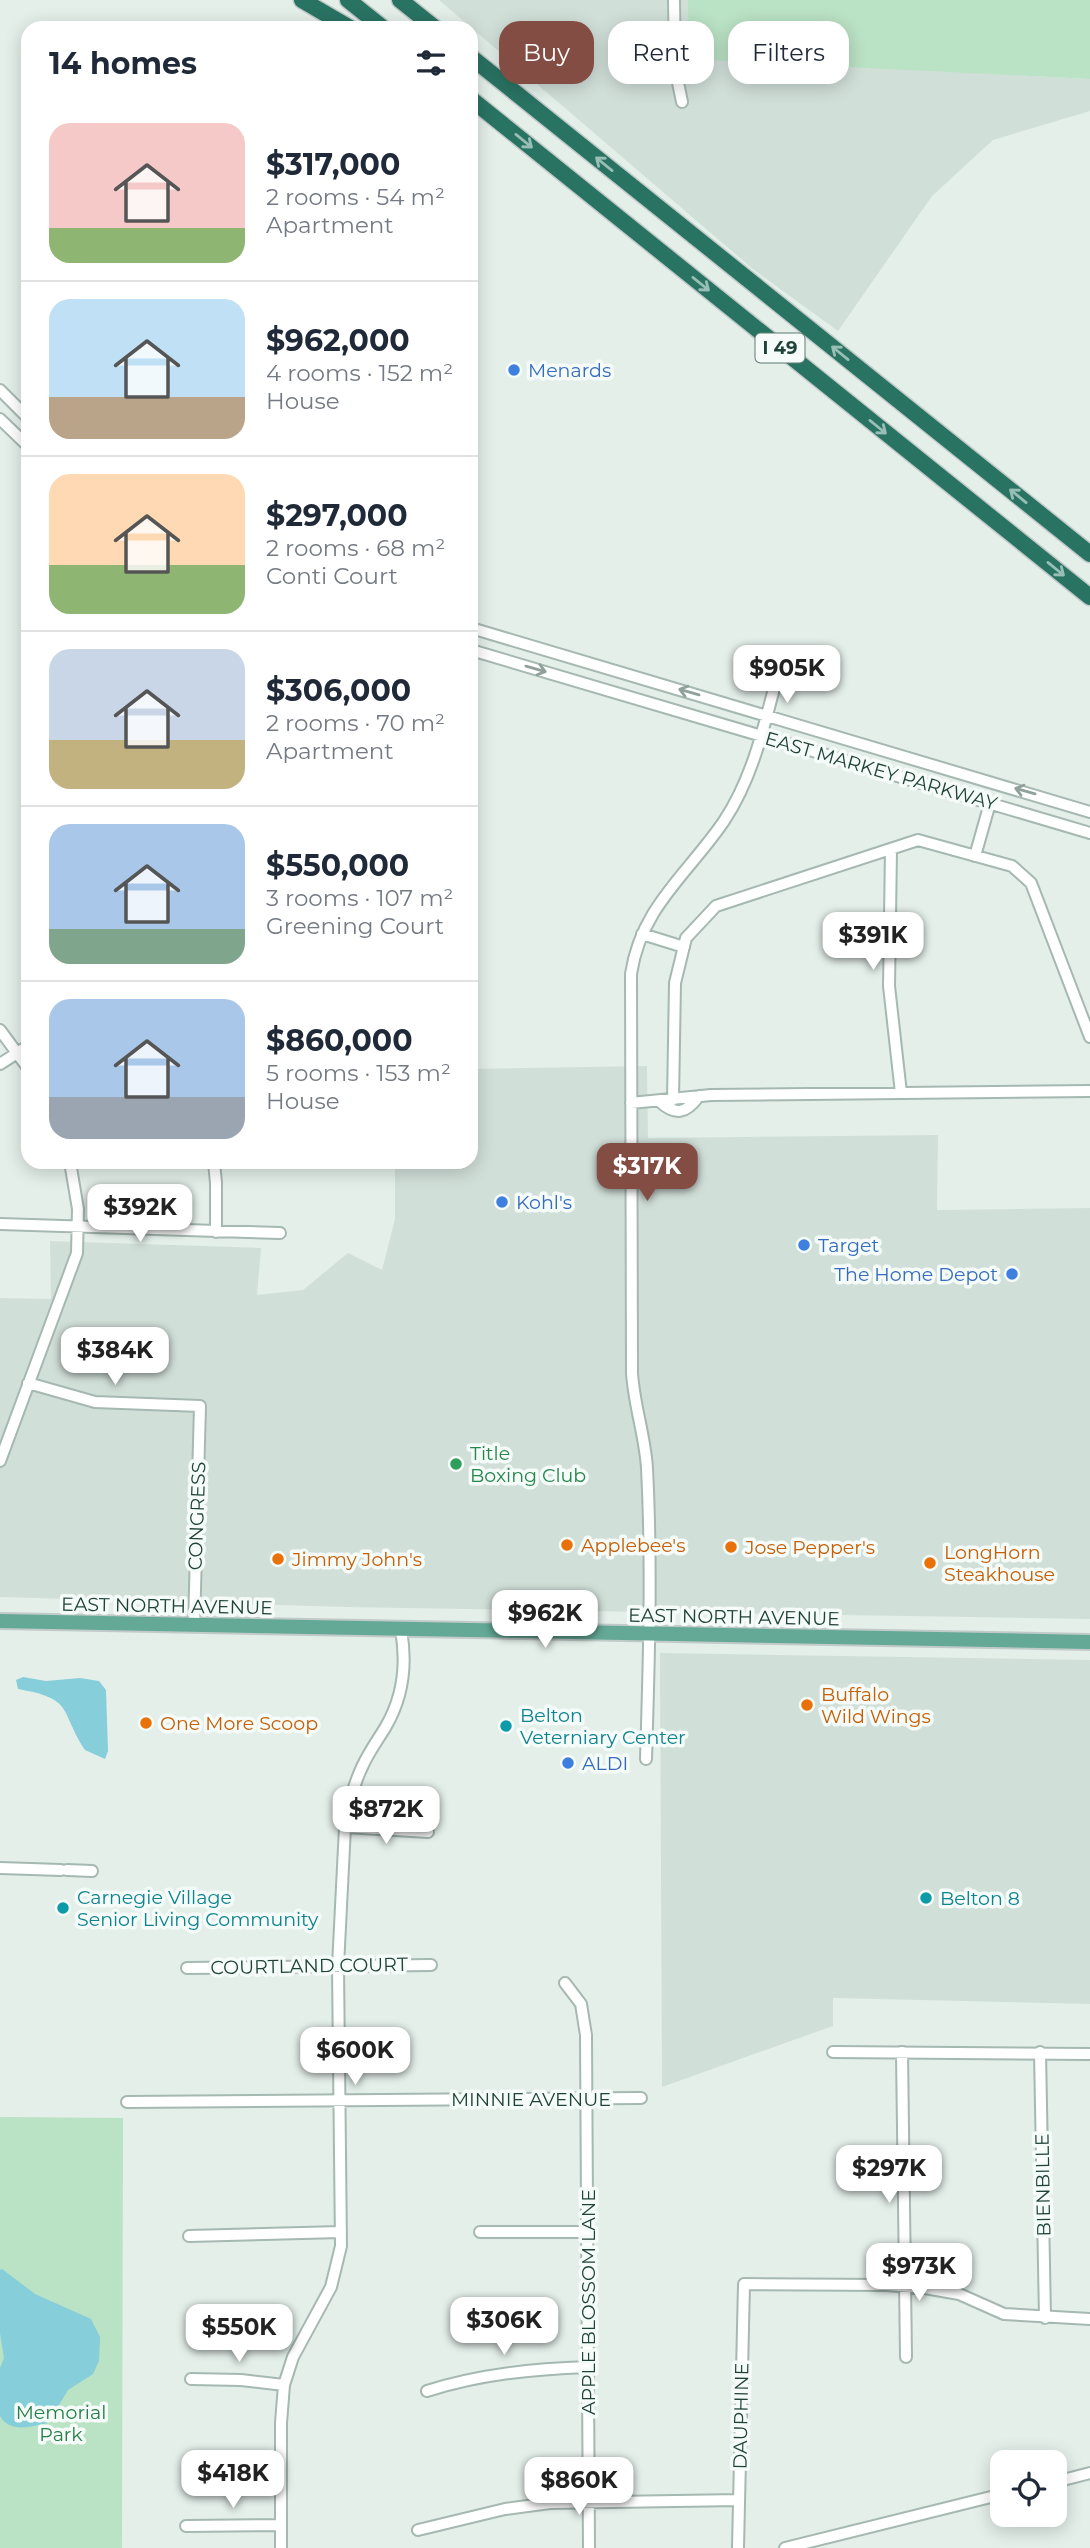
<!DOCTYPE html>
<meta charset="utf-8">
<style>
body{margin:0;font-family:Montserrat,sans-serif;background:#f2f2f3;color:#1f2937;height:100vh;display:flex;flex-direction:column;font-size:26px;white-space:nowrap}
*{box-sizing:border-box;margin:0}
p{font-size:23px;color:#747a83}
.icon{flex:none;width:38px;height:38px;fill:none;stroke:currentColor;stroke-width:2;stroke-linecap:round;stroke-linejoin:round}
.map{position:relative;flex:1;overflow:hidden}
.panel{position:absolute;left:21px;top:21px;width:457px;height:1148px;display:flex;flex-direction:column;background:#fff;border-radius:21px;box-shadow:0 4px 18px #0003}
.panel>*{flex:none}
.guide{position:absolute;left:499px;top:21px;width:485px;height:63px;display:flex;gap:14px}
.fabs{position:absolute;left:990px;top:2450px;display:grid;gap:14px}
.fabs a{display:grid;place-items:center;width:77px;height:77px;border-radius:14px;background:#fff;box-shadow:0 4px 18px #0003;font-size:35px}
.price{position:absolute;translate:-50% -60px;padding:0 16px;border-radius:14px;background:#fff;color:#222;font-size:23px;line-height:46px;filter:drop-shadow(0 2px 4px #0008)}
.price::after{content:'';position:absolute;left:50%;top:42px;width:21px;height:16px;margin-left:-10px;background:inherit;clip-path:polygon(0 0,100% 0,50% 100%)}
.price.on{background:#844d43;color:#fff}
ul{padding:0;list-style:none}
li{display:flex;align-items:center;gap:21px;height:175px;padding:0 28px}
li+li{border-top:2px solid #e0e1e3}
li span{display:grid;place-items:center;flex:none;width:196px;height:140px;border-radius:21px;color:#555}
li>.icon{margin-inline-start:auto}
span .icon{width:84px;height:84px;fill:#fffc;stroke-width:1}
li b{font-size:30px}
h2{display:flex;justify-content:space-between;align-items:center;height:84px;padding:0 28px;font-size:30px}
.chip{padding:0 24px;border-radius:21px;background:#fff;box-shadow:0 4px 18px #0003;font-size:24px;line-height:63px}
.chip.on{background:#844d43;color:#fff}
.map>svg:first-child{display:block}
.built{fill:#d1dfd9}
.green{fill:#bae2c4}
.water{fill:#86ceda}
.lines{fill:none;stroke-linecap:round;stroke-linejoin:round}
.minor-casing{stroke:#a5b8b1;stroke-width:14}
.major-casing{stroke:#c1cac8;stroke-width:18}
.highway-casing{stroke:#c1cac8;stroke-width:19}
.minor{stroke:#fff;stroke-width:10}
.major{stroke:#63a996;stroke-width:14}
.highway{stroke:#297363;stroke-width:16}
.oneway{stroke:#99beb5}
.oneway2{stroke:#90a19c}
.shop-dot{fill:#3f7fe0;stroke:#f5fbf8;stroke-width:2.5}
.leisure-dot{fill:#2e9e5b;stroke:#f5fbf8;stroke-width:2.5}
.food-dot{fill:#e8710a;stroke:#f5fbf8;stroke-width:2.5}
.culture-dot{fill:#0f9aa8;stroke:#f5fbf8;stroke-width:2.5}
.labels{text-anchor:middle;dominant-baseline:central;stroke-width:7;stroke-linejoin:round;paint-order:stroke}
.shield{fill:#f5fbf8;stroke:#607a72;stroke-width:2}
.shield-label{font-size:18px;font-weight:bold;fill:#204339}
.shop-label{font-size:19px;fill:#366cbe;stroke:#f5fbf8;text-anchor:start}
.street-label{font-size:19px;fill:#204339;stroke:#f5fbf8}
.leisure-label{font-size:19px;fill:#27864d;stroke:#f5fbf8;text-anchor:start}
.food-label{font-size:19px;fill:#c56008;stroke:#f5fbf8;text-anchor:start}
.culture-label{font-size:19px;fill:#0d838f;stroke:#f5fbf8;text-anchor:start}
.park-label{font-size:19px;fill:#267f47;stroke:#f5fbf8}
</style>
<div class="map">
<svg width="1090" height="2548" viewBox="0 0 1090 2548">
<rect width="100%" height="100%" fill="#e4efea"/>
<path class="built" d="M439,0H688V58L1090,79V111L993,140L932,196L838,331L754,270Z
M647,1066L648,1138L938,1135L937,1210L1090,1208V1619L345,1607L0,1597V1298L51,1299L50,1241L261,1248L257,1295L303,1290L348,1253L382,1270L395,1219V1162H471V1069Z
M660,1653L1090,1660V2004L833,1998V2026L662,2087Z"/>
<path class="green" d="M688,0H1090V79L688,59Z
M0,2117L123,2118L122,2548H0Z"/>
<path class="water" d="M23,1677L46,1681L80,1678L99,1681L106,1690L108,1751L105,1759L85,1750C59,1710 75,1699 18,1689L16,1680Z
M2,2269L35,2294L91,2319L100,2337L99,2361L93,2374L68,2390L48,2423C32,2426 10,2434 0,2416V2368L4,2358L0,2333V2270Z"/>
<g class="lines">
<g class="minor-casing">
<path id="minor" d="M674,0L675,68L682,102
M0,390L28,418
M0,419L28,446
M471,628L1090,812
M471,650L1090,833
M891,849L889,986L901,1093
M975,856L990,803
M642,934L684,947
M0,1030L28,1068
M0,1064L28,1046
M673,1100L675,983L686,938L716,906L918,840L1012,866L1031,883L1090,1037
M659,1101C675,1116 686,1114 699,1096
M631,1103L711,1095L1090,1091
M214,1162L216,1183V1232
M0,1224L280,1233
M28,1383L95,1402L200,1406L194,1626
M0,1461L77,1253L78,1209L70,1162
M646,1759C649,1662 652,1565 647,1468C645,1436 634,1405 632,1373L631,974C641,907 688,874 724,821C752,779 763,730 776,681
M345,1827L428,1832
M0,1868L61,1870
M67,1870L92,1871
M187,1968L431,1965
M565,1983L581,2004L586,2035L589,2548
M833,2052L1090,2054
M902,2052L906,2357
M1040,2052L1045,2318
M127,2102L641,2098
M480,2232H587
M189,2236L341,2232
M191,2379L241,2380L284,2385
M427,2391C480,2374 533,2369 588,2367
M1055,2482L1090,2473
M186,2526L281,2525
M418,2530L505,2509L550,2503L739,2500
M281,2548V2423L284,2385L293,2357L331,2287L341,2246L338,1966L345,1827C349,1806 353,1785 363,1765C369,1752 377,1741 385,1728C403,1698 407,1664 401,1630
M738,2548L744,2284L886,2285L925,2288L959,2294L1004,2314L1090,2319
M785,2548L1003,2494"/>
</g>
<g class="major-casing">
<path id="major" d="M0,1621L1090,1642"/>
</g>
<g class="highway-casing">
<path id="highway" d="M302,0L350,28
M348,0L383,28
M400,0L435,28
M471,57L1090,554
M471,99L1090,597"/>
</g>
<use href="#minor" class="minor"/>
<use href="#major" class="major"/>
<use href="#highway" class="highway"/>
</g>
<defs><path id="oneway-shaft" d="M-6 0H5M1.5-3L5.5 0L1.5 3" fill="none" stroke-width="1.6" stroke-linecap="round" stroke-linejoin="round" transform="scale(1.75)"/></defs>
<g class="oneway">
<use href="#oneway-shaft" transform="translate(524 141) rotate(39)"/>
<use href="#oneway-shaft" transform="translate(604 164) rotate(-141)"/>
<use href="#oneway-shaft" transform="translate(701 284) rotate(39)"/>
<use href="#oneway-shaft" transform="translate(840 353) rotate(-141)"/>
<use href="#oneway-shaft" transform="translate(878 427) rotate(39)"/>
<use href="#oneway-shaft" transform="translate(1018 496) rotate(-141)"/>
<use href="#oneway-shaft" transform="translate(1056 569) rotate(39)"/>
</g>
<g class="oneway2">
<use href="#oneway-shaft" transform="translate(536 669) rotate(16)"/>
<use href="#oneway-shaft" transform="translate(689 692) rotate(-164)"/>
<use href="#oneway-shaft" transform="translate(1025 791) rotate(-164)"/>
</g>
<g class="shop-dot">
<circle cx="514" cy="370" r="7"/>
<circle cx="502" cy="1202" r="7"/>
<circle cx="804" cy="1245" r="7"/>
<circle cx="1012" cy="1274" r="7"/>
<circle cx="568" cy="1763" r="7"/>
</g>
<circle class="leisure-dot" cx="456" cy="1464" r="7"/>
<g class="food-dot">
<circle cx="567" cy="1545" r="7"/>
<circle cx="731" cy="1547" r="7"/>
<circle cx="278" cy="1559" r="7"/>
<circle cx="930" cy="1563" r="7"/>
<circle cx="807" cy="1705" r="7"/>
<circle cx="146" cy="1723" r="7"/>
</g>
<g class="culture-dot">
<circle cx="506" cy="1726" r="7"/>
<circle cx="926" cy="1898" r="7"/>
<circle cx="63" cy="1908" r="7"/>
</g>
<g class="labels">
<rect class="shield" x="755.5" y="333.5" width="49" height="29" rx="5"/>
<g class="shield-label">
<text x="780" y="348">I 49</text>
</g>
<g class="shop-label">
<text x="528" y="370">Menards</text>
<text x="516" y="1202">Kohl's</text>
<text x="818" y="1245">Target</text>
<text x="998" y="1274" text-anchor="end">The Home Depot</text>
<text x="582" y="1763">ALDI</text>
</g>
<g class="street-label">
<text transform="translate(881 771) rotate(16)">EAST MARKEY PARKWAY</text>
<text transform="translate(197 1516) rotate(-88)">CONGRESS</text>
<text transform="translate(167 1606) rotate(1)">EAST NORTH AVENUE</text>
<text transform="translate(734 1617) rotate(1)">EAST NORTH AVENUE</text>
<text transform="translate(309 1966) rotate(-1)">COURTLAND COURT</text>
<text x="531" y="2099">MINNIE AVENUE</text>
<text transform="translate(1043 2185) rotate(-91)">BIENBILLE</text>
<text transform="translate(588 2302) rotate(-90)">APPLE BLOSSOM LANE</text>
<text transform="translate(741 2416) rotate(-89)">DAUPHINE</text>
</g>
<g class="leisure-label">
<text x="470" y="1453">Title<tspan x="470" dy="22">Boxing Club</tspan></text>
</g>
<g class="food-label">
<text x="581" y="1545">Applebee's</text>
<text x="745" y="1547">Jose Pepper's</text>
<text x="944" y="1552">LongHorn<tspan x="944" dy="22">Steakhouse</tspan></text>
<text x="292" y="1559">Jimmy John's</text>
<text x="821" y="1694">Buffalo<tspan x="821" dy="22">Wild Wings</tspan></text>
<text x="160" y="1723">One More Scoop</text>
</g>
<g class="culture-label">
<text x="520" y="1715">Belton<tspan x="520" dy="22">Veterniary Center</tspan></text>
<text x="77" y="1897">Carnegie Village<tspan x="77" dy="22">Senior Living Community</tspan></text>
<text x="940" y="1898">Belton 8</text>
</g>
<g class="park-label">
<text x="61" y="2412">Memorial<tspan x="61" dy="22">Park</tspan></text>
</g>
</g>
</svg>
<div class="fabs">
<a><svg class="icon" aria-label="locate" viewBox="0 0 24 24"><circle cx="12" cy="12" r="6"/><path d="M12 2v4M12 18v4M2 12h4M18 12h4"/></svg></a>
</div>
<b class="price" style="left:787px;top:705px">$905K</b>
<b class="price" style="left:873px;top:972px">$391K</b>
<b class="price on" style="left:647px;top:1203px">$317K</b>
<b class="price" style="left:140px;top:1244px">$392K</b>
<b class="price" style="left:115px;top:1387px">$384K</b>
<b class="price" style="left:545px;top:1650px">$962K</b>
<b class="price" style="left:386px;top:1846px">$872K</b>
<b class="price" style="left:355px;top:2087px">$600K</b>
<b class="price" style="left:889px;top:2205px">$297K</b>
<b class="price" style="left:919px;top:2303px">$973K</b>
<b class="price" style="left:504px;top:2357px">$306K</b>
<b class="price" style="left:239px;top:2364px">$550K</b>
<b class="price" style="left:233px;top:2510px">$418K</b>
<b class="price" style="left:579px;top:2517px">$860K</b>
<div class="guide">
<a class="chip on">Buy</a>
<a class="chip">Rent</a>
<a class="chip">Filters</a>
</div>
<section class="panel">
<h2>14 homes<svg class="icon" aria-label="filters" viewBox="0 0 24 24"><path d="M4 7h16M4 17h16"/><circle cx="9" cy="7" r="2"/><circle cx="15" cy="17" r="2"/></svg></h2>
<ul>
<li><span style="background:linear-gradient(#f6c9c9 75%,#8fb573 0)"><svg class="icon" aria-label="home" viewBox="0 0 24 24"><path d="M3 11l9-7 9 7M6 9v11h12V9"/></svg></span><div><b>$317,000</b><p>2 rooms · 54 m²</p><p>Apartment</p></div></li>
<li><span style="background:linear-gradient(#bfe0f5 70%,#b9a48a 0)"><svg class="icon" aria-label="home" viewBox="0 0 24 24"><path d="M3 11l9-7 9 7M6 9v11h12V9"/></svg></span><div><b>$962,000</b><p>4 rooms · 152 m²</p><p>House</p></div></li>
<li><span style="background:linear-gradient(#ffd9b3 65%,#8fb573 0)"><svg class="icon" aria-label="home" viewBox="0 0 24 24"><path d="M3 11l9-7 9 7M6 9v11h12V9"/></svg></span><div><b>$297,000</b><p>2 rooms · 68 m²</p><p>Conti Court</p></div></li>
<li><span style="background:linear-gradient(#c9d6e8 65%,#c2b280 0)"><svg class="icon" aria-label="home" viewBox="0 0 24 24"><path d="M3 11l9-7 9 7M6 9v11h12V9"/></svg></span><div><b>$306,000</b><p>2 rooms · 70 m²</p><p>Apartment</p></div></li>
<li><span style="background:linear-gradient(#a9c7e8 75%,#7fa58c 0)"><svg class="icon" aria-label="home" viewBox="0 0 24 24"><path d="M3 11l9-7 9 7M6 9v11h12V9"/></svg></span><div><b>$550,000</b><p>3 rooms · 107 m²</p><p>Greening Court</p></div></li>
<li><span style="background:linear-gradient(#a9c7e8 70%,#9aa5b1 0)"><svg class="icon" aria-label="home" viewBox="0 0 24 24"><path d="M3 11l9-7 9 7M6 9v11h12V9"/></svg></span><div><b>$860,000</b><p>5 rooms · 153 m²</p><p>House</p></div></li>
</ul>
</section>
</div>
